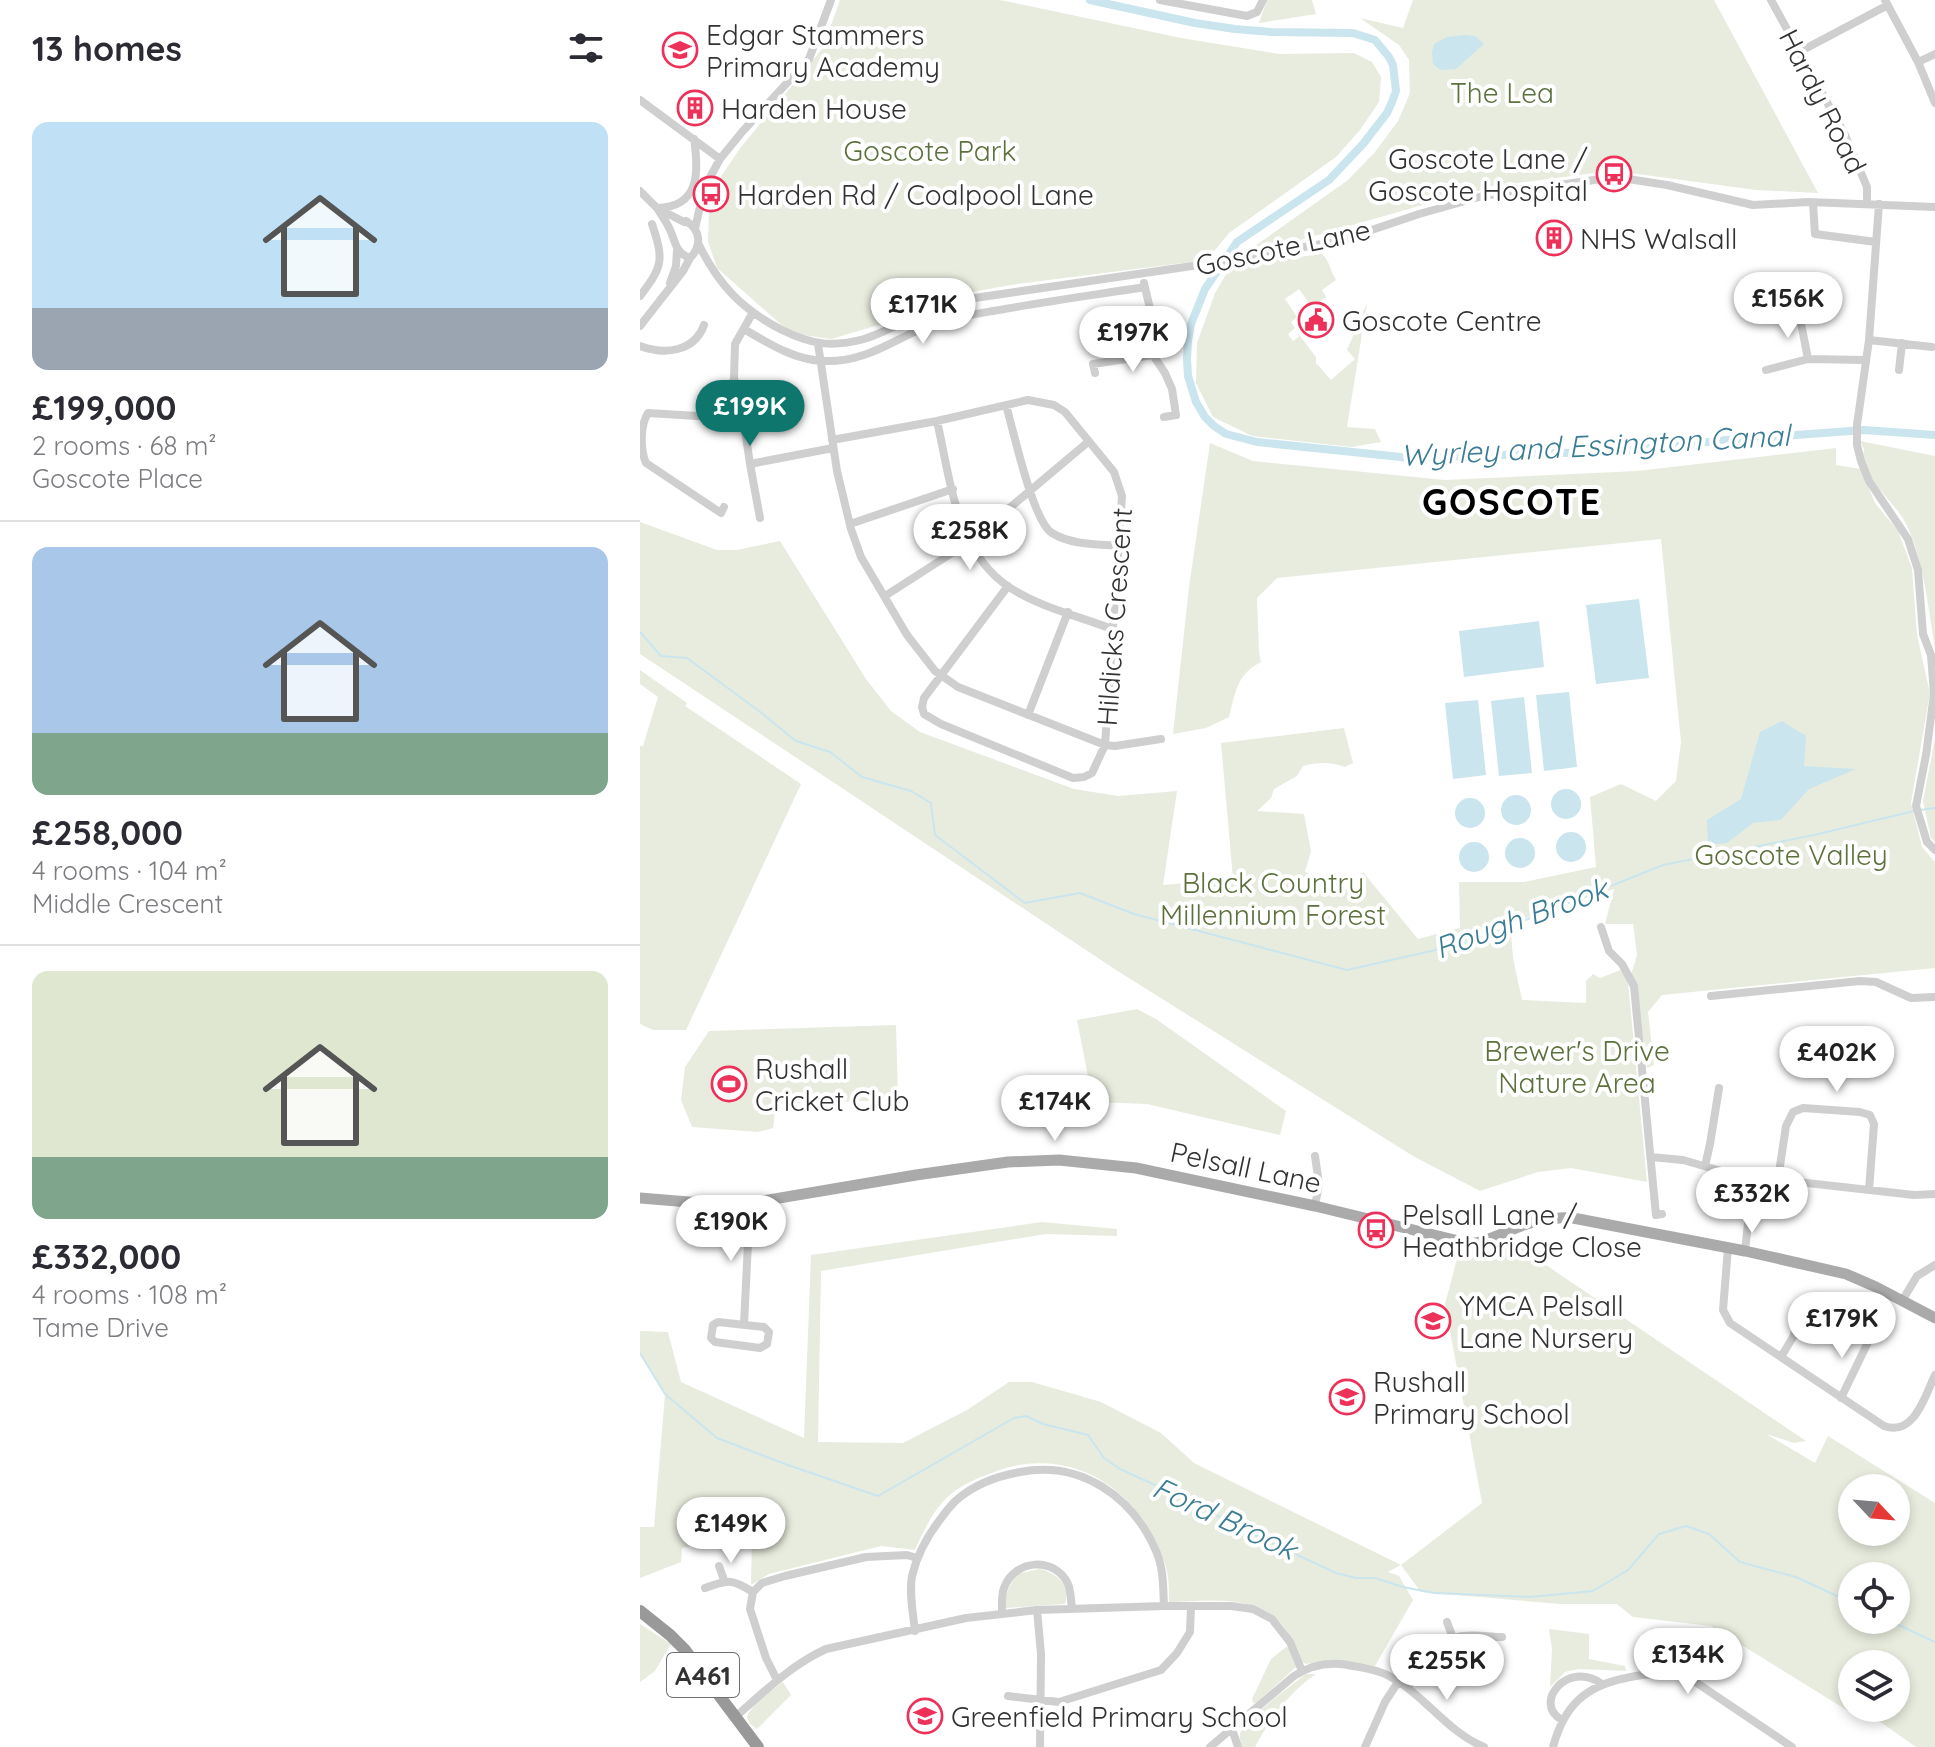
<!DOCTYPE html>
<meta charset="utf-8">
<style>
body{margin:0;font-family:Quicksand,sans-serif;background:#f2f2f3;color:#2b2b33;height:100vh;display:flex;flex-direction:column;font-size:30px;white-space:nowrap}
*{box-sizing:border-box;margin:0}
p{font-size:26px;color:#7c7c81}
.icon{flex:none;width:44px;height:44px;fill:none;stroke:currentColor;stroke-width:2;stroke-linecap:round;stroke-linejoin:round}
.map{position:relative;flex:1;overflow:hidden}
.side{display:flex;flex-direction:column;background:#fff;width:640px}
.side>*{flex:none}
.needle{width:52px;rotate:116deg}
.fabs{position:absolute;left:1198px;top:1474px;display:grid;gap:16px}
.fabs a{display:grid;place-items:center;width:72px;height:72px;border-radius:50%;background:#fff;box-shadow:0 4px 12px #0003;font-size:40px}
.price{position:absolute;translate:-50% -68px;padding:0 18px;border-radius:28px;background:#fff;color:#222;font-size:26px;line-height:52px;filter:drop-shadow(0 2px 4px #0008)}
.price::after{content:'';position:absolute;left:50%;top:48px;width:24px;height:18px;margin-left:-12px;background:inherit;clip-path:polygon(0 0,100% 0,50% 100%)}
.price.selected{background:#0f766e;color:#fff}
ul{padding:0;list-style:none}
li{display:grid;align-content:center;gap:16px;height:424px;padding:0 32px}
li+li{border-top:2px solid #e1e1e2}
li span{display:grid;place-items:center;height:248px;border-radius:16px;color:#555}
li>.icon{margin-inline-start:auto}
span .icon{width:144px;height:144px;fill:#fffc;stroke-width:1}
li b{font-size:34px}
h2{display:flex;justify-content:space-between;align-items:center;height:96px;padding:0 32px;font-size:34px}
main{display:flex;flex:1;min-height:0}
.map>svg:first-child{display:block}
.green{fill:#e8ecde;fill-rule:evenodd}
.water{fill:#cae5ed}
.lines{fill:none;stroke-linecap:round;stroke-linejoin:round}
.stream{stroke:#cae5ed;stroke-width:2}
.canal{stroke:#cae5ed;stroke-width:8}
.minor{stroke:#cfcfcf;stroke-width:8}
.major{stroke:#aaa;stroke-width:11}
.highway{stroke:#999;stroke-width:12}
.labels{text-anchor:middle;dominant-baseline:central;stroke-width:8;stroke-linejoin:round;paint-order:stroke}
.shield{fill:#fff;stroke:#707070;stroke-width:2}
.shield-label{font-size:26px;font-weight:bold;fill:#323232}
.poi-label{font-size:28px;fill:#323232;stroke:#fff;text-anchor:start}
.park-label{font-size:28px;fill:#5d713d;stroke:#fff}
.street-label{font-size:28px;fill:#323232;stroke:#fff}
.water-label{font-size:30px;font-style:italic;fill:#397c93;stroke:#fff}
.district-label{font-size:36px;font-weight:bold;letter-spacing:2px;fill:#000;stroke:#fff}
</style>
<main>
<section class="side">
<h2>13 homes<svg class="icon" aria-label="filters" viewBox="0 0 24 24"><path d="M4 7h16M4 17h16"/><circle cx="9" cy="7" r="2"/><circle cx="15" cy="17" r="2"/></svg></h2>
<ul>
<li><span style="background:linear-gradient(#bfe0f5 75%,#9aa5b1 0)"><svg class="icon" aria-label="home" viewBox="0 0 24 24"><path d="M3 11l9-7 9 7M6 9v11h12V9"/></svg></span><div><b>£199,000</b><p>2 rooms · 68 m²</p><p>Goscote Place</p></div></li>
<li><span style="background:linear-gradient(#a9c7e8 75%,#7fa58c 0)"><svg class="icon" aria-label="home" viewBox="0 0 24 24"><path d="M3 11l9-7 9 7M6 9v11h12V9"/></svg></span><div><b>£258,000</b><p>4 rooms · 104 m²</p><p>Middle Crescent</p></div></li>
<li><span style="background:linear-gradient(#dfe7d0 75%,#7fa58c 0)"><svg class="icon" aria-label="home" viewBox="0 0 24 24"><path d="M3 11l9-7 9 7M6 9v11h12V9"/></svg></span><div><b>£332,000</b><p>4 rooms · 108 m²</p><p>Tame Drive</p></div></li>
</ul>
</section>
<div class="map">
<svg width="1295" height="1747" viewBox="0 0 1295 1747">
<rect width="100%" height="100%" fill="#fff"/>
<path class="green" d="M200,0H360L541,38L639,54L714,53L732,62L741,77L739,102L720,130L696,157L589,233L567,260L377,284L302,297L242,324L191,339L163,335L144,327L77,268L68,242L69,212L82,175L101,147L183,48Z
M627,0H672L676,14L619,23Z
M773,0H1074L1178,193L1116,190L975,171L946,174L857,186L779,206L598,258L708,180L735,152L758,121L770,93L769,60L759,45L720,18L763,28Z
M682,254C690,261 690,271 696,280L682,290L686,297L672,307L659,289L645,299L657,317L651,322L655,328L648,334L653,341L660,336L676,357V363L691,380L715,359L707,350L727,303L707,427L735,429L741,442L711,447L612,436L573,417L556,383L557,343L575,293L591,266Z
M1220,441L1295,456V647C1288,609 1284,559 1266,524C1256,502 1218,476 1224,449Z
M570,443L613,461L805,480L997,471L1196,448V465L1221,469L1235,503L1258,531L1272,568L1277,635L1290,693L1271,803L1282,847L1295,862V968L1022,995L1008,1012L1014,1065L1007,1068L996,986L991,975L997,955L993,924H965L974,889L842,933L844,940L871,931L873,958L882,1000L946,1003V981L953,974L960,978L983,969L988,982L1007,1182L931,1168L898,1172L840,1191L773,1156L476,970L0,654V522L77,550H97L140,541L226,679L251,711L280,732L434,789L478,796L537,791L523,885L593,879L581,743L704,728L713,763L705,767C692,762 677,762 663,766L657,776L634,789L631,798L617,811L664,814L671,851L665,872L706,889L723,872L778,939L820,928L819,882H884L956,867L950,797L981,784L1016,801L1036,781L1041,742L1021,539L637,578L617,598L619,653L621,662C596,675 596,692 589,717L566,728L533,734L549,587Z
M0,670L47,703L45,706L161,784L46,1030H13L0,1024V746H3L18,697L0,684Z
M1295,738V842L1291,838L1283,801Z
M497,1009L516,1019L646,1111L640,1135L507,1104L453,1102L437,1020Z
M256,1025L258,1100L136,1104L133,1128L118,1132L52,1127L41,1100L45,1067L69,1031Z
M402,1222L477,1229V1236L406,1234L181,1271L178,1442L263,1443L327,1410L369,1382H392L461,1402L521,1433L554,1463L761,1565L842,1503L805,1304L820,1248L831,1251L859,1252L872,1242L1166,1441L1154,1443L1126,1434L1175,1463L1188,1436L1295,1503V1747H1276L1229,1714L1221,1719L1071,1626L993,1617L977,1604H920L781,1592L761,1565L748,1572L759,1576L773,1600L735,1666L693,1660L666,1664L662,1662C656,1650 651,1637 644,1627C620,1593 565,1601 529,1602C529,1592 529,1581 527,1571C525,1561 520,1552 516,1543C486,1477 417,1445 349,1474C335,1479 322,1485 311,1494C294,1508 284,1530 275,1550L241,1546L129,1574L111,1585L112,1533L42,1548L41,1562L0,1578V1527H14L25,1394L0,1352V1331L28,1332L41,1382L164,1438L171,1255ZM1212,1488H1256V1532H1212ZM1212,1576H1256V1620H1212ZM1212,1664H1256V1708H1212Z
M399,1569C416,1572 431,1585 425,1604L365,1608C365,1594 369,1586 377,1574Z
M0,1624L31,1644L15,1671L0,1682Z
M909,1629L949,1634V1659L985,1666L986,1671L939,1669L925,1672L910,1687L912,1649Z
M646,1647L649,1648L656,1667L616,1703H613L612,1699L631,1659Z
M666,1674H676C649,1692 630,1719 615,1747H602C601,1743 599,1738 600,1734C602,1722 654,1683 666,1674Z
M143,1682L151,1695L117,1729L110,1724L107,1717C113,1702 130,1692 143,1682Z"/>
<path class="water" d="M824,35L835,36L844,44L816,69L800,70L793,64L792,52L794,44L807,37Z
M999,599L1009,678L956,684L946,605Z
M899,621L904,667L824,677L819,631Z
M929,692L937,767L904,771L896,695Z
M884,697L892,773L859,776L851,701Z
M838,700L846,775L813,779L805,703Z
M1142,721L1166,736L1164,766L1216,769L1169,789L1141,820L1113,823L1087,843L1068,845L1067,820L1101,799L1120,732Z
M911 804a15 15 0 1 1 30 0a15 15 0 1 1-30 0Z
M861 810a15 15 0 1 1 30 0a15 15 0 1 1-30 0Z
M815 813a15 15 0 1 1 30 0a15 15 0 1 1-30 0Z
M916 847a15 15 0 1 1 30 0a15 15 0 1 1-30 0Z
M865 853a15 15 0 1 1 30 0a15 15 0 1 1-30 0Z
M819 857a15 15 0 1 1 30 0a15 15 0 1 1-30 0Z"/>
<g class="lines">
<path class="stream" d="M0,632L21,656L47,658L119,711L156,741L190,752L222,777L271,791L291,803L295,835L385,903L440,893L494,914L707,970L831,942L1023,865L1174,835L1274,811
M1280,810L1295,808
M0,1353L25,1394L77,1438L148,1465L238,1496L374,1418L386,1416L403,1424L448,1435L464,1458L480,1469L552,1502L600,1528L696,1573L716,1578H735L763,1587L794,1593L890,1597L953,1591L988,1570L1019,1534L1046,1526L1069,1534L1100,1562L1156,1577L1212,1603
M1248,1620L1295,1642"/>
<path class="canal" d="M450,0L555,23L595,29L631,32L713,33L735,40L749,57L753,65L756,91L752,102L747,113L723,144L689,180L597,242L565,289L551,324L548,341L547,359L548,376L556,402L565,417L574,426L586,434L617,442L770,458L983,451L1087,440L1224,430L1295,435"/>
<path class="minor" d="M520,0L607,16L617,12L623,0
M1131,0L1205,135L1227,187V204
M1245,0L1278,62L1295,103
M1159,52L1248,5
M1278,62L1295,54
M0,100L80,159
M0,191L17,208L44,222
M1173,203L1175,234L1236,242
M1239,204L1229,340L1217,425V445L1221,461L1229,481L1268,539L1278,570L1283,634L1291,655L1294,694L1286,755L1276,806L1287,842L1295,850
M17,208C60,207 59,172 54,139
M17,208C22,216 28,224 31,232C36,244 36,253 50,258
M46,221C61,230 62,246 50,258
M55,229L61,202L68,181L80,159L102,132L169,59L191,0
M58,243C78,284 101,309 142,330C171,344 191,348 224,339C247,332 269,318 292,309C301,305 311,303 321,300L559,265L699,241L779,214L843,196L975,177L1027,185L1113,205L1169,202L1295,207
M30,283L36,266L37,250
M504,283L511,313V346L513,355L525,373L532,389L536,415L524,417
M0,296C23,266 24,260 12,224
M1159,313L1168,359
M0,326L43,271L50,258
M104,329C128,343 154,360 183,361C229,363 257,336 298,322C316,317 335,314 353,311C403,302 454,295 505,287
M1229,340L1292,347
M178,344L197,471L211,529L221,557L267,635L295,671L318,687L465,745L475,746L521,739
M0,346C25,355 54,352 64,325
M1126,370L1168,359L1225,360
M1259,370L1262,343
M455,373L453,364L513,355
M94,379L99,389L110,464
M366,405C373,429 393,522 412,533C431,545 457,544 479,546
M297,421C310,478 316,552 369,587C399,607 438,616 472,629
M192,440L297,421L388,400L414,405L425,412L474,472L482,496L465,745L452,773L444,777L433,778L301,724L284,714L282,707L284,698L368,586
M84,507L81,513L6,463C0,449 0,426 8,413L57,416L68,414L79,403L89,389L94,379L95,344L112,314
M120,518L110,464L193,448
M210,524L313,489
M245,596L329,542L448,442
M388,715L428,612
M961,927L969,951L982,964L994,986L1016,1215L1022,1214
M1071,996L1220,981L1236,982L1271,998L1295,997
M1011,1157L1043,1160L1088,1173L1113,1177L1274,1195L1295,1194
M1065,1166L1070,1144L1079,1088
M1138,1179L1146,1126L1153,1112L1163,1108L1220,1112L1230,1115L1234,1124L1229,1190
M675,1206L679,1184L675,1156
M1088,1248L1083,1310L1090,1323L1244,1426C1274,1437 1285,1396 1295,1375
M1105,1251L1113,1177
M1262,1301L1277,1276L1295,1265
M1156,1311L1178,1312
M78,1322L124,1327L129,1332L127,1344L120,1348L75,1342L71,1338L73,1325Z
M104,1324L110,1203
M1222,1331L1237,1338
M1141,1357L1153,1337L1162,1312
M1201,1398L1231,1336
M79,1566L84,1580
M65,1588C88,1579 92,1579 113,1592
M397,1610L401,1654L400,1747
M362,1614C362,1605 361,1596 364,1588C374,1559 415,1556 428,1584C431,1592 431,1601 432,1609
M807,1622L813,1638
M275,1631C273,1613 269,1593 272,1576C277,1555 286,1538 299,1521C305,1513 311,1504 319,1498C337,1483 358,1476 380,1472C441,1460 493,1497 516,1551C524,1569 523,1588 524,1606
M137,1680L126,1658L110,1609L113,1592L122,1583L145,1576L226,1557L267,1555L277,1558
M767,1687C779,1674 800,1642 817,1637C830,1633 848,1637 862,1637
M368,1696L419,1702L521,1670L537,1653L550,1632L551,1606
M95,1717C124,1692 151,1665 186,1649L326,1618L362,1614L397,1610L524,1606H591L613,1609L632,1619L650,1642L662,1671
M922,1720C892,1704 927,1659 962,1684
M592,1729L598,1747
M570,1747L654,1676C672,1664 692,1661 713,1666C725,1668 739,1670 749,1676C785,1695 807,1732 844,1747
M725,1747L745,1702L758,1682
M913,1747C924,1706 945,1686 986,1678C1008,1673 1026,1672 1048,1677L1152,1747"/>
<path class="major" d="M0,1198L73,1204L110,1203L276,1175L368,1162L419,1160L496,1168L675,1206L831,1244C849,1241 864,1232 881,1226C899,1219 914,1217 933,1218L1105,1251L1206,1274L1236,1287L1295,1318"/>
<path class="highway" d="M0,1611L30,1635L45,1650L118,1747"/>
</g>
<defs>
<g id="school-ring" transform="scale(1.8)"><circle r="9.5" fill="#fff" stroke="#ed3159" stroke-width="1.5"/><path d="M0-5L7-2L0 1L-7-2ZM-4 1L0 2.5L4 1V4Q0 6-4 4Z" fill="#ed3159"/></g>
<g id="building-ring" transform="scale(1.8)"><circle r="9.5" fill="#fff" stroke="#ed3159" stroke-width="1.5"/><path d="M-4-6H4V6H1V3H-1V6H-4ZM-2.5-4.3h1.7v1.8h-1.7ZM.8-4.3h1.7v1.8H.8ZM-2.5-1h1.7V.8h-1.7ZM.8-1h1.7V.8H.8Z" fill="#ed3159"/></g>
<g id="bus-ring" transform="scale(1.8)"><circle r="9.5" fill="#fff" stroke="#ed3159" stroke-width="1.5"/><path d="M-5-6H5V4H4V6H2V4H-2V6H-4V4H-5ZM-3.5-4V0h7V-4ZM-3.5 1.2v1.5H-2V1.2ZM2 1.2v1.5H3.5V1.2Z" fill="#ed3159"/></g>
<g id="civic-ring" transform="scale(1.8)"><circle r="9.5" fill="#fff" stroke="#ed3159" stroke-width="1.5"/><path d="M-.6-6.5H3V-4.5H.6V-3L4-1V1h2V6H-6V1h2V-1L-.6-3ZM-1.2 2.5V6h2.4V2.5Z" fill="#ed3159"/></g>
<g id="stadium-ring" transform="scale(1.8)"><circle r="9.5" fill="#fff" stroke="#ed3159" stroke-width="1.5"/><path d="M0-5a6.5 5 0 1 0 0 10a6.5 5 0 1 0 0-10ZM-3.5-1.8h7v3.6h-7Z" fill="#ed3159"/></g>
</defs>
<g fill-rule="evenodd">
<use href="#school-ring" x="40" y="50"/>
<use href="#building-ring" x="55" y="108"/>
<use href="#bus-ring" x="974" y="174"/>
<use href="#bus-ring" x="71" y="194"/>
<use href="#building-ring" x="914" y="238"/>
<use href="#civic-ring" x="676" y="320"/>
<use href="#stadium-ring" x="89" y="1084"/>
<use href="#bus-ring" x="736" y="1230"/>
<use href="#school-ring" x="793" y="1321"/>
<use href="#school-ring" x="707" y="1397"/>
<use href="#school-ring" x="285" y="1716"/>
</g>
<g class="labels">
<rect class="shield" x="27" y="1653" width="72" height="44" rx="6"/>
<g class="shield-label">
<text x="63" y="1675">A461</text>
</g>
<g class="poi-label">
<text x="66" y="34">Edgar Stammers<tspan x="66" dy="32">Primary Academy</tspan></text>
<text x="81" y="108">Harden House</text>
<text x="948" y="158" text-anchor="end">Goscote Lane /<tspan x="948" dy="32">Goscote Hospital</tspan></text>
<text x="97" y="194">Harden Rd / Coalpool Lane</text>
<text x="940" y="238">NHS Walsall</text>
<text x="702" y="320">Goscote Centre</text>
<text x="115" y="1068">Rushall<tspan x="115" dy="32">Cricket Club</tspan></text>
<text x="762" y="1214">Pelsall Lane /<tspan x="762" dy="32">Heathbridge Close</tspan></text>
<text x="819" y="1305">YMCA Pelsall<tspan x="819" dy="32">Lane Nursery</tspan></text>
<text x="733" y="1381">Rushall<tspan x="733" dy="32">Primary School</tspan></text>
<text x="311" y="1716">Greenfield Primary School</text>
</g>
<g class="park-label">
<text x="862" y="92">The Lea</text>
<text x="290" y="150">Goscote Park</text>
<text x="1151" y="854">Goscote Valley</text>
<text x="633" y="882">Black Country<tspan x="633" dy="32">Millennium Forest</tspan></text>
<text x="937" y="1050">Brewer's Drive<tspan x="937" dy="32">Nature Area</tspan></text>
</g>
<g class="street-label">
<text transform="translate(1183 101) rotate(63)">Hardy Road</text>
<text transform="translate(643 247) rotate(-12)">Goscote Lane</text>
<text transform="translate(474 617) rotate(-86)">Hildicks Crescent</text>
<text transform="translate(606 1167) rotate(12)">Pelsall Lane</text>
</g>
<g class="water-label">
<text transform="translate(955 445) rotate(-3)">Wyrley and Essington Canal</text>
<text transform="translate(881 918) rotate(-20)">Rough Brook</text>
<text transform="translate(585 1518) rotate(25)">Ford Brook</text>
</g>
<g class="district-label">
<text x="872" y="501">GOSCOTE</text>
</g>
</g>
</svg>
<div class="fabs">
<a><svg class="needle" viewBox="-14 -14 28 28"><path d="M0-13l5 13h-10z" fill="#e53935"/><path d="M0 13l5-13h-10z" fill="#7c7c81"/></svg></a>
<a><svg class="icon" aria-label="locate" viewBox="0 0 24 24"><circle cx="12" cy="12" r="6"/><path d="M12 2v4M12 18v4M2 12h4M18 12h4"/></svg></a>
<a><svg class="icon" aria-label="layers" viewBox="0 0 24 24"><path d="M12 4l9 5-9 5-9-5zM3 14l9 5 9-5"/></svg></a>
</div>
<b class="price" style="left:1148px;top:340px">£156K</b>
<b class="price" style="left:283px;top:346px">£171K</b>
<b class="price" style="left:493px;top:374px">£197K</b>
<b class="price selected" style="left:110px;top:448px">£199K</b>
<b class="price" style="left:330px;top:572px">£258K</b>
<b class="price" style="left:1197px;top:1094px">£402K</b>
<b class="price" style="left:415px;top:1143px">£174K</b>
<b class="price" style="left:1112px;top:1235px">£332K</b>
<b class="price" style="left:91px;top:1263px">£190K</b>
<b class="price" style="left:1202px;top:1360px">£179K</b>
<b class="price" style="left:91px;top:1565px">£149K</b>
<b class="price" style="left:1048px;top:1696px">£134K</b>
<b class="price" style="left:807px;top:1702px">£255K</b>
</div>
</main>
